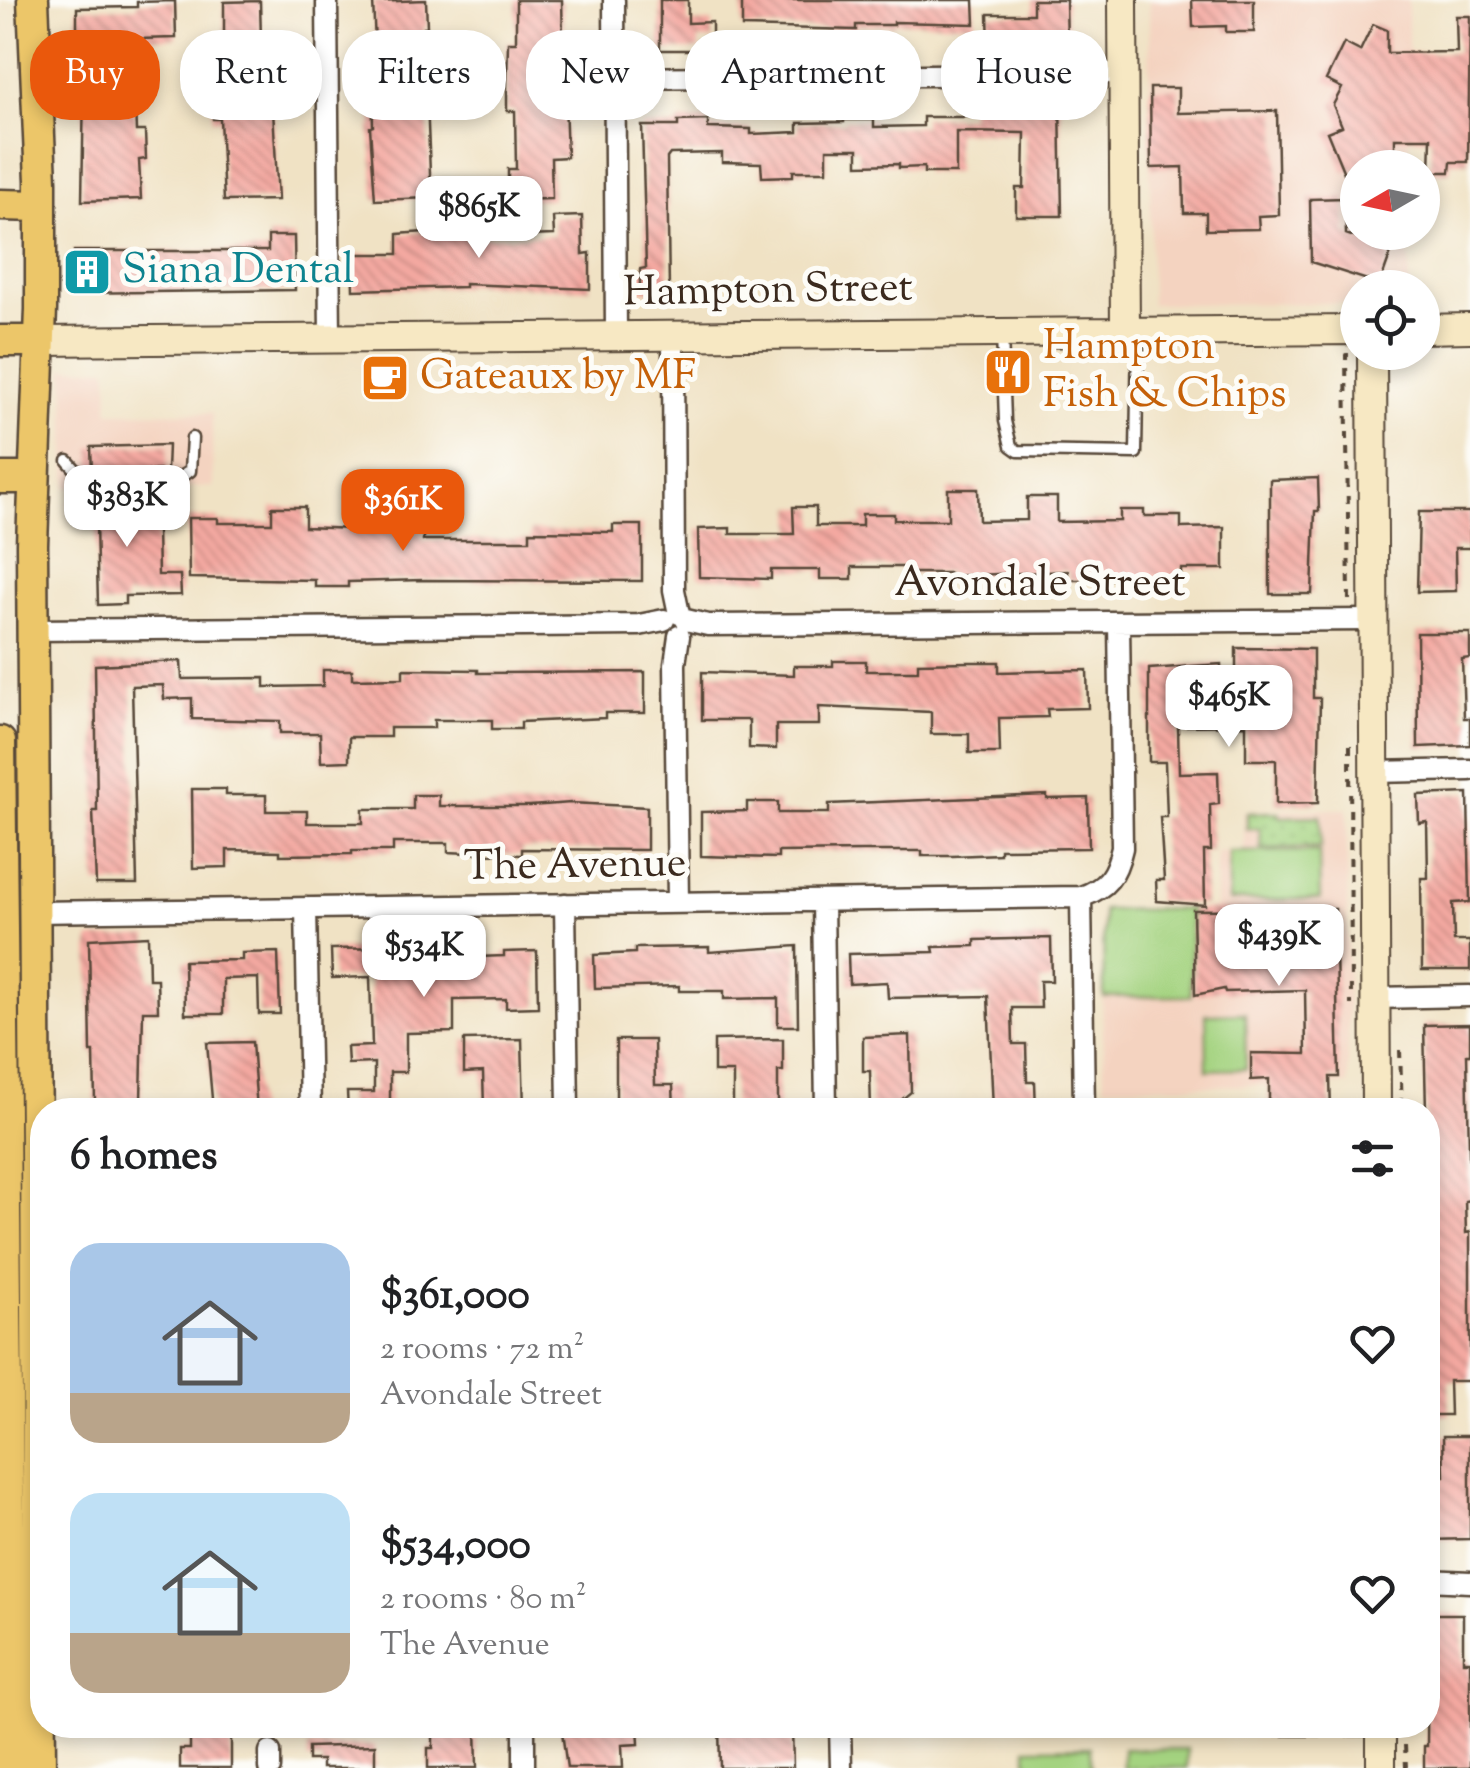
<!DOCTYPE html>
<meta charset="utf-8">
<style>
body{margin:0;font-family:"Sorts Mill Goudy",serif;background:#f2f2f2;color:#202124;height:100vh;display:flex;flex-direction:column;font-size:38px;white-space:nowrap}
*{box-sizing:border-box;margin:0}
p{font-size:32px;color:#757577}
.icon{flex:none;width:55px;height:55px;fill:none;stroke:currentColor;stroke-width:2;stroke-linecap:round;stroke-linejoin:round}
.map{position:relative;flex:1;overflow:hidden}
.panel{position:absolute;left:30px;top:1098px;width:1410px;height:640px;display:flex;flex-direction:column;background:#fff;border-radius:40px;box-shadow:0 5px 15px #0003}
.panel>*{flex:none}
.top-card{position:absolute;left:30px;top:30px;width:1410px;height:90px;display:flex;gap:20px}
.needle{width:65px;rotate:261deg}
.fabs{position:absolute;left:1340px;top:150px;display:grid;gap:20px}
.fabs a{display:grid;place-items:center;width:100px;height:100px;border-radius:50%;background:#fff;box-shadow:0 5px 15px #0003;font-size:50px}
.price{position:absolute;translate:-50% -85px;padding:0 22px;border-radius:20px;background:#fff;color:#222;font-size:32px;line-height:65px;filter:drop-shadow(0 2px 5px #0008)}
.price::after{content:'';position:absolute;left:50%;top:60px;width:30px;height:22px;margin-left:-15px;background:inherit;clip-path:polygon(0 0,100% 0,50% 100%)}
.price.on{background:#ea580c;color:#fff}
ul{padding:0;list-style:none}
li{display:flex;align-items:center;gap:30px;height:250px;padding:0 40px}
li span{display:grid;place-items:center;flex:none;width:280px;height:200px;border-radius:30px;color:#555}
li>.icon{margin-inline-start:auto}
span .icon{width:120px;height:120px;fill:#fffc;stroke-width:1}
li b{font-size:42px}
h2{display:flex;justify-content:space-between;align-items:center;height:120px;padding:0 40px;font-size:42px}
.pill{padding:0 35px;border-radius:40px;background:#fff;box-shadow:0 5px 15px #0003;font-size:35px;line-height:90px}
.pill.on{background:#ea580c;color:#fff}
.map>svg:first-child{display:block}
.built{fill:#f4d3c0}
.park{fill:url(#park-dots);stroke:#707e4f;stroke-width:2.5}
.garden{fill:#a4d380;stroke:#707e4f;stroke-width:2.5}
.building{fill:url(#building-back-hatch)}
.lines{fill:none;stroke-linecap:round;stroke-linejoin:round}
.lane-casing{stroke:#564637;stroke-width:15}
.street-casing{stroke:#564637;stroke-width:25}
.secondary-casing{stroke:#564637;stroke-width:32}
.primary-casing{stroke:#564637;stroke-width:35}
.path{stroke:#564637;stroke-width:4;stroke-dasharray:8 8;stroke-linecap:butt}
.lane{stroke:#fff;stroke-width:10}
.street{stroke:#fff;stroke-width:20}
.secondary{stroke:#f7e8c3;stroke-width:28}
.primary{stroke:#ecc669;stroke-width:30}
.labels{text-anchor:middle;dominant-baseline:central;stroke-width:10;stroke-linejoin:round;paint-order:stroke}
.culture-label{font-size:42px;fill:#0d838f;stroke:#fdfcf7;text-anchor:start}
.street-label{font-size:42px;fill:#3b2a1e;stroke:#fdfcf7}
.food-label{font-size:42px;fill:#c56008;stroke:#fdfcf7;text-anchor:start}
</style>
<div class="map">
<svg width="1470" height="1768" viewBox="0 0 1470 1768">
<defs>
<pattern id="park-dots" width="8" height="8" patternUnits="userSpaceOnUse" patternTransform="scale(2.5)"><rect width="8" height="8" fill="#a4d380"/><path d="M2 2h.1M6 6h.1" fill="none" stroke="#8eb56e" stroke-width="1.8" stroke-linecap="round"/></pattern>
<pattern id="building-back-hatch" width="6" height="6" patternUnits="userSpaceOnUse" patternTransform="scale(2.5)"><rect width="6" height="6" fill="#f4a9a1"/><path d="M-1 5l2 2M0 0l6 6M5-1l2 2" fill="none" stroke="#c78a83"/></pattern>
</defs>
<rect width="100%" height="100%" fill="#fdfcf7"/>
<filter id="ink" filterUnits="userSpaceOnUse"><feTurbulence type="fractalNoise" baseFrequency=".01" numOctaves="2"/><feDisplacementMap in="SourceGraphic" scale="20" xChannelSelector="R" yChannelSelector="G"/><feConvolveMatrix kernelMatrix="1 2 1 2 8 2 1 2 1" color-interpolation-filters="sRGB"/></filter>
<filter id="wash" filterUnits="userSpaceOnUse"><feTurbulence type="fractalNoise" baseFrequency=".0048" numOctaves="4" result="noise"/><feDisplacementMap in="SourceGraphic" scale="40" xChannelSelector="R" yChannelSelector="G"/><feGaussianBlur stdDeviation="2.25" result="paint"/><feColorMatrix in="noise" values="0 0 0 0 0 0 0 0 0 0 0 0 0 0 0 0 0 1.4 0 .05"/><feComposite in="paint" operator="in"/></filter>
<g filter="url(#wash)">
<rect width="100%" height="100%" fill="#f0e2c4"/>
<path class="built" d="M1149,0H1408L1409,167L1358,168V232L1409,233V287L1358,288L1357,303L1151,304Z
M65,368H108L109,412L212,413L213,487L67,488Z
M1347,809L1348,1085L1104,1086L1101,911L1216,908V852L1244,851V811Z"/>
<path class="park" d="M1279,812L1280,817L1320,816L1321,847L1261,849L1260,829H1247V813Z"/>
<path class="garden" d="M1319,851L1320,899L1229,901V852Z
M1190,909L1191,996L1104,997L1103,910Z
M1245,1013L1246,1069L1207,1070L1206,1014Z
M1090,1747L1091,1768H1027V1748Z
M1123,1749H1187V1768H1123Z"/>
<g id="blocks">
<path class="building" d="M426,0L427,27H424L431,198L375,200L370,127L373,126L372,84H377L373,2Z
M516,0H562L563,42H567V72H564L567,157L551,158L552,199L508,200V169H516L515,111H507V82L508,42H516Z
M660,0H688V23L712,22V40H699V50H660Z
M742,0H974L975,24L894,22V25H856V30L742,27Z
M1033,0H1066L1067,45L989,47L988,14H1033Z
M1192,0H1254V32H1226V26L1193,27Z
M175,1L176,38L137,39L138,80H134L136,131H145L146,159L139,160L141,199L82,201L85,31H77V8L137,7V2Z
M260,1L261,41H278V74H271L278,200L224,201L220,119H213L212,98H230L229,86L236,85L235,34H224V2Z
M1456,16H1470L1468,162H1451L1450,172H1430L1431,138H1395V156H1387L1388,168H1356L1344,173L1327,132L1342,126L1333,105L1342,88L1326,80L1344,43L1360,51L1373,24L1387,30V53L1457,52Z
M1150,88H1178V113L1277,111L1279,215L1258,216L1259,229L1206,230V213H1184L1183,167L1151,168Z
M1032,101H1060L1062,216H1016V188H1024L1025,133L956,132V173H924V167L899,168V164L858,165V149H827V171H793V176L762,177L761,163L722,162V153L670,154L667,158L669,291H640V269L646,268L642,126H678V121L708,120V128L751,129V134L798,132V123L844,122V120H874V127L923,126V117H970V104H1032Z
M1345,198L1346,234L1392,250L1380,284L1311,262L1310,199Z
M582,216L583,254L590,253V289L465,284V287L353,290L352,254H398V234L465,229V238L554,235L553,217Z
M268,236H294L295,290L75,293L74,251H268Z
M168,445L167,470L92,472L91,447Z
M1318,478L1319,511H1315L1312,594H1270V480Z
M135,489V509L152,508V529H157L158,575H180L181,595L125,596V604L98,605L96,523H92V490Z
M948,489H978L979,521L1027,520V497H1057V522L1120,521V510H1144V516H1181V528L1224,527V569H1181V576L1099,580H1068V571L949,576V573H910L909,567H852V579H820V570H771V579L699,577L698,529L730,528V534H794L793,507H816V526H862V514H894V520H948Z
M272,507H305V527L423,532V540H530V531L613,532V525H642V581L423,580L348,582V587H315V580L189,578L188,518H218V523H272Z
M1419,512H1470V548H1455L1456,591L1417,592Z
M1417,633H1470V658L1462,659L1464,718H1470V745L1418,747Z
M1236,648L1313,649V698H1320L1318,803L1276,804V760H1246V725L1178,726L1179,773L1218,772L1219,804L1210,805L1211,851H1204L1205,905L1157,901L1156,880H1164L1160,817H1167L1165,762H1149V669L1221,664L1222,702L1268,701L1267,673H1236Z
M181,661L182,679L265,678V687L323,686V670H352V679L403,678V669L478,670V673L645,672V713H605V718L521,722V729H492V720H434V728H390V737H349V761L321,762L320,733H280V721L192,719V698L164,699L163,685L132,686L137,884H96L93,811H97L95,665Z
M833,661H866V671H918V663L969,662H999V672L1087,670L1088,708L1047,709L1048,717L999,718L1000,753H969V734H931V712L819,707V725H776V749L749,748V720H702V672L794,675V666H833Z
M192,789H226V795H266V811H307V823H363V809H413V795H439V806H530L571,803L647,807V850L522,849V855L490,854L448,852V843H393V851H352V854L280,855V851L227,850V867L193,868Z
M1468,793L1470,902L1453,903L1454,941H1470V970H1422L1421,878H1428L1427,822L1419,823L1418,795Z
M1047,795V799L1088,798L1089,848L1000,849V854L952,856H922V851H862L778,852V858L701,856V812L747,811V802H778V813H829V804Z
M1335,909L1339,1077H1330L1331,1110H1269V1079L1251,1080V1053L1306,1054L1305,990L1225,992L1224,989L1195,995L1193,910Z
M148,936L149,979H157L158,1011H143L141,1101L95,1102L94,1052H91L89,939Z
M1051,938L1052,981H1040L1041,1008H1012L1013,1044H1026L1027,1082H1035L1036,1110H993L988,996L888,998L887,982L849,984L848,954L934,952L933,947L975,946V940Z
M797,946L798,1026H778V998L724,999V991H679V986L595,988L594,955L635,953V948L709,947V952Z
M451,947V958L504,956V952L537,951L538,1007L506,1008V999L454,1000V1032L406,1033V1072H390V1110H348L347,1092H374V1063L348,1064L347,1047L372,1046L370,977L332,978L331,949Z
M278,952L280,1014H259L258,978L223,979V1014H185L184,961L242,960V953Z
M1470,1024V1054H1467L1470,1200L1465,1201L1466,1233L1470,1232V1381H1449L1450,1415H1428V1285H1430L1424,1025Z
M910,1035L911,1092L889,1110H871L870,1071H863V1037Z
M522,1039L524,1110H484L483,1072L464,1073V1040Z
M783,1039V1071H778V1110H733V1072H714V1040Z
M616,1040H654L655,1085H673L674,1110H616Z
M252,1042L257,1110H213L207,1043Z
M1443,1436H1470V1539L1428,1540V1476H1444Z
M1428,1614H1463V1661H1470V1768H1424V1746H1427Z
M190,1725H231V1768H180V1749H190Z
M433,1725H476L477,1768H428V1748H433Z
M561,1725H638L639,1744L622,1745L623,1768H567Z
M719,1725H792L793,1768H720Z
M375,1745V1768H322V1760H308V1747Z"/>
</g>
</g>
<g filter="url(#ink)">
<use href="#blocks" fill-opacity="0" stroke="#564637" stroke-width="2.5"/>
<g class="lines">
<g class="lane-casing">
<path id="lane" d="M1002,333L1005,421L1011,446L1018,451L1136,453L1138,336
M68,461L86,481L177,479L190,471L192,438
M1131,1729L1380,1730"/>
</g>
<g class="street-casing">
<path id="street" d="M327,0L330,339
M614,0L616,336
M615,78L1123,73
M673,336L674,590L679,614
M686,620L708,625L1372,620
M32,630L639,625L664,620
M1373,772L1470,770
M1081,897L1084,1110
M823,901L826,1110
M678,902L675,664L679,636
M565,904L568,1110
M306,908L310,1110
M34,912L1081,897C1107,888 1116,875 1122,848L1119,622
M1375,998L1470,996
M1428,1580L1470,1582
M524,1725V1768
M840,1725L841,1768
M270,1768V1752"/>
</g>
<g class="secondary-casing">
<path id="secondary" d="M1123,0L1125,332
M1422,329L1470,328
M39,341L1358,330
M1372,352L1376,1110
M1381,1725V1768"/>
</g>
<g class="primary-casing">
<path id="primary" d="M33,0L41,181V309L32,544L40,1768
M0,205L40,206
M0,341H39
M0,478H32
M0,742L11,1768"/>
</g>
<path class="path" d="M1349,600L1346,355H1351
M1350,745L1351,1005
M1400,1050L1402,1110
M1405,1745L1406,1768"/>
<use href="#lane" class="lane"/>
<use href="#street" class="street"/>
<use href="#secondary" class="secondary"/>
<use href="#primary" class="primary"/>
</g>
</g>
<defs>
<g id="building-square" transform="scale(2.5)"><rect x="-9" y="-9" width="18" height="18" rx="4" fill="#0f9aa8" stroke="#fdfcf7"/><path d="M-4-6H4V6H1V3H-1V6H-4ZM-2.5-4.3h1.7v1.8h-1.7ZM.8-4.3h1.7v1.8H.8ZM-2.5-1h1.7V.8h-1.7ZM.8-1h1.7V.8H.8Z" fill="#fff"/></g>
<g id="restaurant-square" transform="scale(2.5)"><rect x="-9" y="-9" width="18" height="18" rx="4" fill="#e8710a" stroke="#fdfcf7"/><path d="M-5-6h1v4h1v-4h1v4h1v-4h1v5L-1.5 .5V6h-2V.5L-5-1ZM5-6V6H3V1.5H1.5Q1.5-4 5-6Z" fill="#fff"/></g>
<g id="cafe-square" transform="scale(2.5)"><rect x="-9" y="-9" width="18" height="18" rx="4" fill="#e8710a" stroke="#fdfcf7"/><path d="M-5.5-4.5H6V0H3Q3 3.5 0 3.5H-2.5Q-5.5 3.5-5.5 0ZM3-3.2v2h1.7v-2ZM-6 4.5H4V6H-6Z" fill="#fff"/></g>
</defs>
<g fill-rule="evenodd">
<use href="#building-square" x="87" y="272"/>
<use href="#restaurant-square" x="1008" y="372"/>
<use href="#cafe-square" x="385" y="378"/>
</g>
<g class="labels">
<g class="culture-label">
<text x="122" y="272">Siana Dental</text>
</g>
<g class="street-label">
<text transform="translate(768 292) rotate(-1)">Hampton Street</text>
<text x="1040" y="585">Avondale Street</text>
<text transform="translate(575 867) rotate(-1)">The Avenue</text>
</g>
<g class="food-label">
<text x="1043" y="348">Hampton<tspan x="1043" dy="48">Fish &amp; Chips</tspan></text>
<text x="420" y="378">Gateaux by MF</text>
</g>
</g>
</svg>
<div class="fabs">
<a><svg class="needle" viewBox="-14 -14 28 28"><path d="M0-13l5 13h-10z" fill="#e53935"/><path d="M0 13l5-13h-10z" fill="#757577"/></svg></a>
<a><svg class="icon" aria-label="locate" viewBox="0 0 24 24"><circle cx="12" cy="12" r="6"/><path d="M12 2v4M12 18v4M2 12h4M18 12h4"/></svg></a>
</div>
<b class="price" style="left:479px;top:261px">$865K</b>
<b class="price" style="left:127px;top:550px">$383K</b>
<b class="price on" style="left:403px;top:554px">$361K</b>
<b class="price" style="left:1229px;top:750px">$465K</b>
<b class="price" style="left:1279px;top:989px">$439K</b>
<b class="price" style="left:424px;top:1000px">$534K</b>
<div class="top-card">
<a class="pill on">Buy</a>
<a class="pill">Rent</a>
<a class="pill">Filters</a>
<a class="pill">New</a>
<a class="pill">Apartment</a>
<a class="pill">House</a>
</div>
<section class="panel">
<h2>6 homes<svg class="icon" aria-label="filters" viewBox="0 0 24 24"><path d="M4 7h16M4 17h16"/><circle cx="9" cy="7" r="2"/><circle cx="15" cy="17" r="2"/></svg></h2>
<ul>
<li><span style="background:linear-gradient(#a9c7e8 75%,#b9a48a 0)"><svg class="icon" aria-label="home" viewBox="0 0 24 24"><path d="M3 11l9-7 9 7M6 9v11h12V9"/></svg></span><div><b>$361,000</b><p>2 rooms · 72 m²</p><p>Avondale Street</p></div><svg class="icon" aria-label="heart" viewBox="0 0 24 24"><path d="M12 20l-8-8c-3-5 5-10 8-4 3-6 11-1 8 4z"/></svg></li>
<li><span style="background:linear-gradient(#bfe0f5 70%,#b9a48a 0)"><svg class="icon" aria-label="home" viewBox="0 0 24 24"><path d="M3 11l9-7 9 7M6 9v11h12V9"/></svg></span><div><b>$534,000</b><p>2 rooms · 80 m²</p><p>The Avenue</p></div><svg class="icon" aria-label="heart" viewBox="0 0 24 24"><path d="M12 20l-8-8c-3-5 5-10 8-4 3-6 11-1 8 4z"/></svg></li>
</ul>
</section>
</div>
